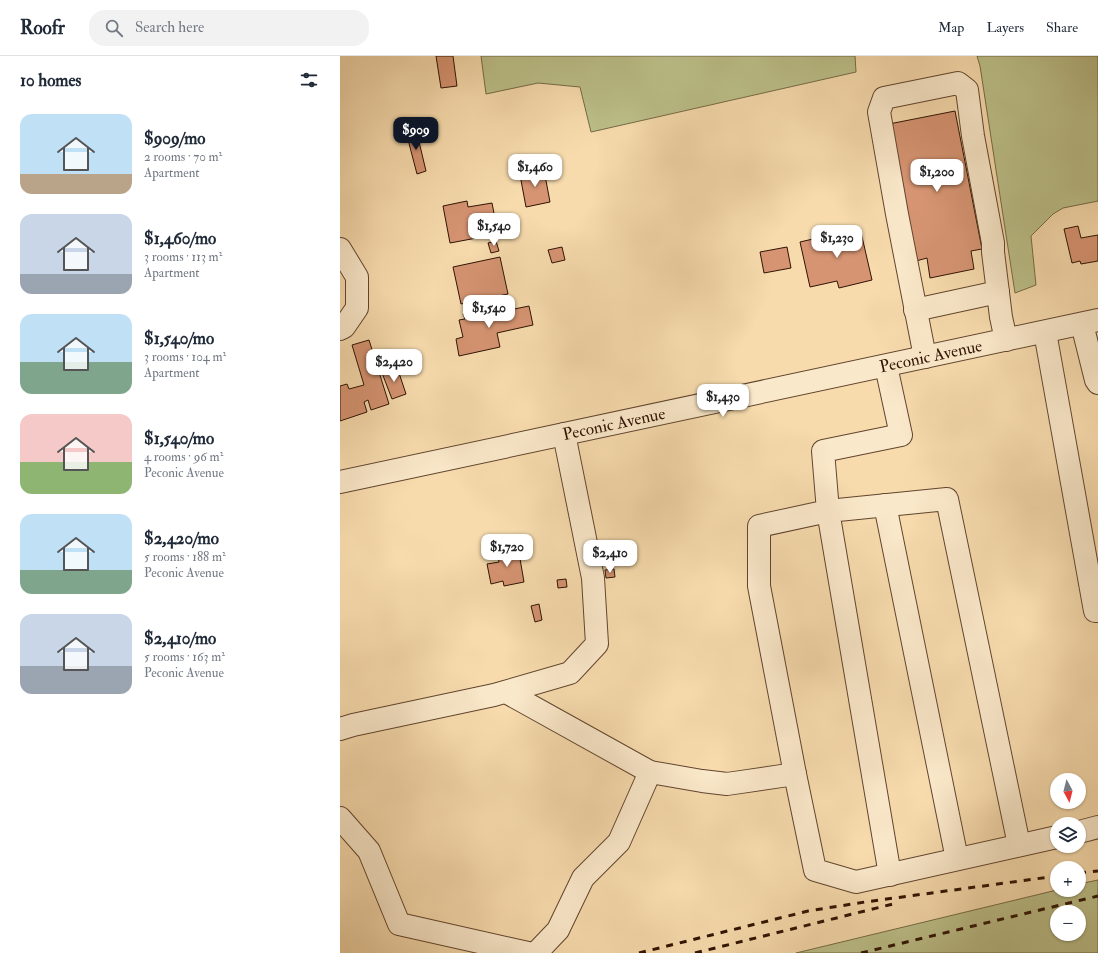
<!DOCTYPE html>
<meta charset="utf-8">
<style>
body{margin:0;font-family:"IM FELL Double Pica",serif;background:#f2f2f3;color:#1f2937;height:100vh;display:flex;flex-direction:column;font-size:15px;white-space:nowrap}
*{box-sizing:border-box;margin:0}
p{font-size:13px;color:#747a83}
.icon{flex:none;width:22px;height:22px;fill:none;stroke:currentColor;stroke-width:2;stroke-linecap:round;stroke-linejoin:round}
.map{position:relative;flex:1;overflow:hidden}
.details{display:flex;flex-direction:column;background:#fff;width:340px}
.details>*{flex:none}
.needle{width:26px;rotate:173deg}
.controls{position:absolute;left:710px;top:717px;display:grid;gap:8px}
.controls a{display:grid;place-items:center;width:36px;height:36px;border-radius:50%;background:#fff;box-shadow:0 1px 3px #0004;font-size:20px}
.price{position:absolute;translate:-50% -34px;padding:0 9px;border-radius:8px;background:#fff;color:#222;font-size:13px;line-height:26px;filter:drop-shadow(0 1px 2px #0008)}
.price::after{content:'';position:absolute;left:50%;top:24px;width:12px;height:9px;margin-left:-6px;background:inherit;clip-path:polygon(0 0,100% 0,50% 100%)}
.price.current{background:#111827;color:#fff}
ul{padding:0;list-style:none}
li{display:flex;align-items:center;gap:12px;height:100px;padding:0 20px}
li span{display:grid;place-items:center;flex:none;width:112px;height:80px;border-radius:12px;color:#555}
li>.icon{margin-inline-start:auto}
span .icon{width:48px;height:48px;fill:#fffc;stroke-width:1}
li b{font-size:17px}
h2{display:flex;justify-content:space-between;align-items:center;height:48px;padding:0 20px;font-size:17px}
header{display:flex;align-items:center;gap:24px;box-sizing:border-box;height:56px;padding:0 20px;background:#fff;border-bottom:1px solid #e0e1e3}
header strong{font-size:19px}
nav{display:flex;gap:22px;margin-inline-start:auto;font-size:14px}
.search{width:280px;height:36px;background:#f2f2f3;display:flex;align-items:center;gap:10px;box-sizing:border-box;padding:0 14px;border-radius:16px;color:#747a83;font-size:15px}
main{display:flex;flex:1;min-height:0}
.map>svg:first-child{display:block}
.green{fill:#bcc08a;stroke:#766a46;fill-rule:evenodd}
.building{fill:#d69472;stroke:#2f1303}
.lines{fill:none;stroke-linecap:round;stroke-linejoin:round}
.minor-casing{stroke:#61452e;stroke-width:24}
.minor{stroke:#fae8ca;stroke-width:22}
.rail{stroke:#2f1303;stroke-width:3;stroke-dasharray:7 7;stroke-linecap:butt}
.labels{text-anchor:middle;dominant-baseline:central;stroke-width:4;stroke-linejoin:round;paint-order:stroke}
.street-label{font-size:17px;fill:#2f1303;stroke:#fae8ca}
</style>
<header>
<strong>Roofr</strong>
<div class="search"><svg class="icon" aria-label="search" viewBox="0 0 24 24"><circle cx="10" cy="10" r="6"/><path d="M15 15l6 6"/></svg>Search here</div>
<nav><a>Map</a><a>Layers</a><a>Share</a></nav>
</header>
<main>
<section class="details">
<h2>10 homes<svg class="icon" aria-label="filters" viewBox="0 0 24 24"><path d="M4 7h16M4 17h16"/><circle cx="9" cy="7" r="2"/><circle cx="15" cy="17" r="2"/></svg></h2>
<ul>
<li><span style="background:linear-gradient(#bfe0f5 75%,#b9a48a 0)"><svg class="icon" aria-label="home" viewBox="0 0 24 24"><path d="M3 11l9-7 9 7M6 9v11h12V9"/></svg></span><div><b>$909/mo</b><p>2 rooms · 70 m²</p><p>Apartment</p></div></li>
<li><span style="background:linear-gradient(#c9d6e8 75%,#9aa5b1 0)"><svg class="icon" aria-label="home" viewBox="0 0 24 24"><path d="M3 11l9-7 9 7M6 9v11h12V9"/></svg></span><div><b>$1,460/mo</b><p>3 rooms · 113 m²</p><p>Apartment</p></div></li>
<li><span style="background:linear-gradient(#bfe0f5 60%,#7fa58c 0)"><svg class="icon" aria-label="home" viewBox="0 0 24 24"><path d="M3 11l9-7 9 7M6 9v11h12V9"/></svg></span><div><b>$1,540/mo</b><p>3 rooms · 104 m²</p><p>Apartment</p></div></li>
<li><span style="background:linear-gradient(#f6c9c9 60%,#8fb573 0)"><svg class="icon" aria-label="home" viewBox="0 0 24 24"><path d="M3 11l9-7 9 7M6 9v11h12V9"/></svg></span><div><b>$1,540/mo</b><p>4 rooms · 96 m²</p><p>Peconic Avenue</p></div></li>
<li><span style="background:linear-gradient(#bfe0f5 70%,#7fa58c 0)"><svg class="icon" aria-label="home" viewBox="0 0 24 24"><path d="M3 11l9-7 9 7M6 9v11h12V9"/></svg></span><div><b>$2,420/mo</b><p>5 rooms · 188 m²</p><p>Peconic Avenue</p></div></li>
<li><span style="background:linear-gradient(#c9d6e8 65%,#9aa5b1 0)"><svg class="icon" aria-label="home" viewBox="0 0 24 24"><path d="M3 11l9-7 9 7M6 9v11h12V9"/></svg></span><div><b>$2,410/mo</b><p>5 rooms · 163 m²</p><p>Peconic Avenue</p></div></li>
</ul>
</section>
<div class="map">
<svg width="758" height="897" viewBox="0 0 758 897">
<rect width="100%" height="100%" fill="#f7dbad"/>
<filter id="stains"><feTurbulence type="fractalNoise" baseFrequency=".005" numOctaves="4"/><feColorMatrix values="0 0 0 0 .2 0 0 0 0 .09 0 0 0 0 .02 0 0 0 .5 -.17"/></filter>
<radialGradient id="worn" r=".72"><stop offset=".6" stop-color="#630" stop-opacity="0"/><stop offset="1" stop-color="#630" stop-opacity=".3"/></radialGradient>
<path class="green" d="M141,0H515L516,16L251,76L240,31L198,27L146,38Z
M637,0H758V145L723,152L713,158L691,180L696,229L675,237L640,10Z
M758,824V897H456L717,834H739V828ZM717,856H739V878H717Z"/>
<path class="building" d="M96,0H113L117,30L101,32Z
M615,55L642,193L631,195L634,213L590,222L587,202L576,205L549,68Z
M76,73L86,115L77,118L66,76Z
M204,114L210,146L186,151L180,119Z
M127,145L128,151L152,147L158,178L110,187L103,150Z
M738,170L741,182L758,179V205L741,208L740,205L732,207L724,173Z
M520,172L532,224L499,232L497,225L470,231L460,186Z
M156,185L159,195L151,197L148,187Z
M222,191L225,204L212,207L208,194Z
M447,191L451,212L424,217L420,196Z
M160,201L168,238L121,248L113,211Z
M189,250L193,269L157,277L160,291L119,300L116,283L123,281L119,264L125,263L123,258L139,254L140,260Z
M29,284L49,348L31,354L28,344L24,346L27,356L0,365V330L7,328L9,333L24,329L12,289Z
M57,311L66,338L52,343L42,317Z
M178,491L184,526L164,530L163,525L151,528L147,508L159,506L157,495Z
M274,513L275,521L266,522L265,514Z
M226,523L227,531L218,532L217,524Z
M199,548L202,564L195,566L191,550Z"/>
<g class="lines">
<g class="minor-casing">
<g id="minor">
<path d="M0,193L17,221V252L4,271L0,273"/>
<path d="M575,254L658,236"/>
<path d="M742,268L756,324L758,327"/>
<path d="M705,276L755,555H758"/>
<path d="M585,301L557,158L539,56L544,42L618,27L627,34L633,80L653,187V196L661,261L666,284"/>
<path d="M546,310L561,379L483,395L488,455L419,470V530L455,718L475,814L516,826L717,781"/>
<path id="s1" d="M0,426L758,264"/>
<path d="M545,449L617,803"/>
<path d="M166,636L310,716"/>
<path d="M0,673L13,669L154,639L230,617L257,588L253,522L224,378"/>
<path d="M0,762L29,795L59,868L188,897"/>
<path d="M739,776L758,771"/>
<path d="M550,819L488,455L607,443L679,789"/>
<path d="M196,897L218,874L243,822L279,786L310,716L362,725L387,728L455,718"/>
</g>
</g>
<use href="#minor" class="minor"/>
<path class="rail" d="M739,817L758,815
M299,897L468,855L525,846L717,820
M355,897L557,847
M521,897L758,840"/>
</g>
<g class="labels">
<g class="street-label">
<text stroke="none"><textPath href="#s1" startOffset="604">Peconic Avenue</textPath></text>
<text stroke="none"><textPath href="#s1" startOffset="280">Peconic Avenue</textPath></text>
</g>
</g>
<rect width="100%" height="100%" filter="url(#stains)"/>
<rect width="100%" height="100%" fill="url(#worn)"/>
</svg>
<div class="controls">
<a><svg class="needle" viewBox="-14 -14 28 28"><path d="M0-13l5 13h-10z" fill="#e53935"/><path d="M0 13l5-13h-10z" fill="#747a83"/></svg></a>
<a><svg class="icon" aria-label="layers" viewBox="0 0 24 24"><path d="M12 4l9 5-9 5-9-5zM3 14l9 5 9-5"/></svg></a>
<a>+</a>
<a>−</a>
</div>
<b class="price current" style="left:76px;top:95px">$909</b>
<b class="price" style="left:195px;top:132px">$1,460</b>
<b class="price" style="left:597px;top:137px">$1,200</b>
<b class="price" style="left:154px;top:191px">$1,540</b>
<b class="price" style="left:497px;top:203px">$1,230</b>
<b class="price" style="left:149px;top:273px">$1,540</b>
<b class="price" style="left:54px;top:327px">$2,420</b>
<b class="price" style="left:383px;top:362px">$1,430</b>
<b class="price" style="left:167px;top:512px">$1,720</b>
<b class="price" style="left:270px;top:518px">$2,410</b>
</div>
</main>
